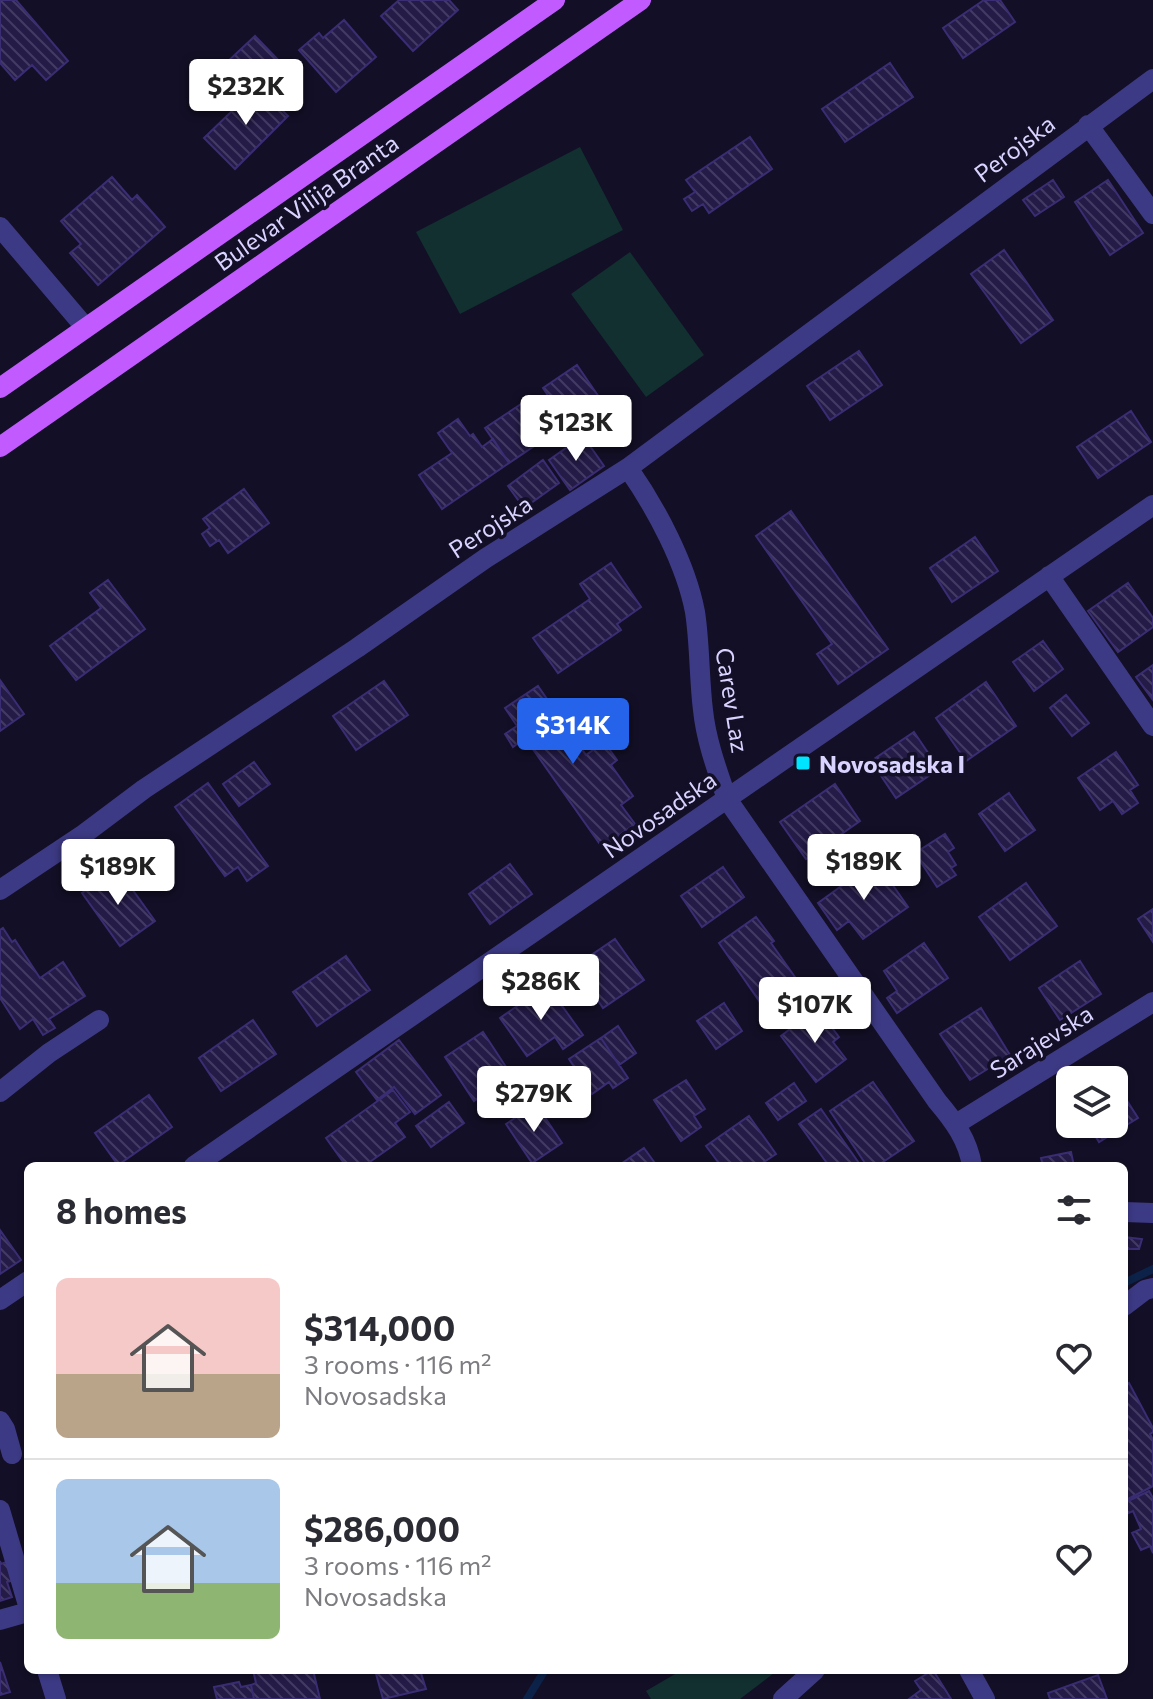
<!DOCTYPE html>
<meta charset="utf-8">
<style>
body{margin:0;font-family:Commissioner,sans-serif;background:#f7f7f7;color:#2b2b33;height:100vh;display:flex;flex-direction:column;font-size:30px;white-space:nowrap}
*{box-sizing:border-box;margin:0}
p{font-size:26px;color:#7c7c81}
.icon{flex:none;width:44px;height:44px;fill:none;stroke:currentColor;stroke-width:2;stroke-linecap:round;stroke-linejoin:round}
.map{position:relative;flex:1;overflow:hidden}
.side{position:absolute;left:24px;top:1162px;width:1104px;height:512px;display:flex;flex-direction:column;background:#fff;border-radius:12px;box-shadow:0 2px 6px #0004}
.side>*{flex:none}
.fabs{position:absolute;left:1056px;top:1066px;display:grid;gap:16px}
.fabs a{display:grid;place-items:center;width:72px;height:72px;border-radius:12px;background:#fff;box-shadow:0 2px 6px #0004;font-size:40px}
.price{position:absolute;translate:-50% -68px;padding:0 18px;border-radius:8px;background:#fff;color:#222;font-size:26px;line-height:52px;filter:drop-shadow(0 2px 4px #0008)}
.price::after{content:'';position:absolute;left:50%;top:48px;width:24px;height:18px;margin-left:-12px;background:inherit;clip-path:polygon(0 0,100% 0,50% 100%)}
.price.active{background:#2563eb;color:#fff}
ul{padding:0;list-style:none}
li{display:flex;align-items:center;gap:24px;height:200px;padding:0 32px}
li+li{border-top:2px solid #e1e1e2}
li span{display:grid;place-items:center;flex:none;width:224px;height:160px;border-radius:12px;color:#555}
li>.icon{margin-inline-start:auto}
span .icon{width:96px;height:96px;fill:#fffc;stroke-width:1}
li b{font-size:34px}
h2{display:flex;justify-content:space-between;align-items:center;height:96px;padding:0 32px;font-size:34px}
.map>svg:first-child{display:block}
.garden{fill:#12302f}
.lines{fill:none;stroke-linecap:round;stroke-linejoin:round}
.stream{stroke:#0c2248;stroke-width:8}
.building{fill:url(#building-back-hatch);stroke:#3b2d73;stroke-width:2}
.minor{stroke:#3d3a85;stroke-width:20}
.major{stroke:#c25bff;stroke-width:20}
.poi-dot{fill:#00e5ff;stroke:#130f26;stroke-width:3}
.labels{text-anchor:middle;dominant-baseline:central;stroke-width:7;stroke-linejoin:round;paint-order:stroke}
.street-label{font-size:24px;fill:#d9d4ff;stroke:#130f26}
.poi-label{font-size:24px;font-weight:bold;fill:#d9d4ff;stroke:#130f26;text-anchor:start}
</style>
<div class="map">
<svg width="1153" height="1699" viewBox="0 0 1153 1699">
<defs>
<pattern id="building-back-hatch" width="6" height="6" patternUnits="userSpaceOnUse" patternTransform="scale(2)"><rect width="6" height="6" fill="#241b47"/><path d="M-1 5l2 2M0 0l6 6M5-1l2 2" fill="none" stroke="#433b63"/></pattern>
</defs>
<rect width="100%" height="100%" fill="#130f26"/>
<path class="garden" d="M580,147L623,230L460,314L416,232Z
M630,252L704,355L646,397L571,294Z
M682,1670H778L740,1699H651L646,1691Z"/>
<g class="lines">
<path class="stream" d="M1124,1283L1153,1269
M527,1699L545,1670"/>
</g>
<path class="building" d="M0,0H16L68,61L46,80L32,65L15,80L0,63Z
M399,0H449L458,10L413,51L381,16Z
M984,0H1000L1015,22L963,58L943,28Z
M344,20L376,57L336,92L299,50L319,33L323,38Z
M255,36L285,67L269,82L263,76L249,89L225,64Z
M890,63L913,97L845,142L822,109Z
M258,86L288,116L235,169L204,138Z
M750,137L772,169L709,213L703,204L692,211L684,199L695,192L686,180Z
M112,177L132,200L137,195L165,227L98,285L70,253L81,244L61,221Z
M1053,180L1064,197L1035,216L1023,200Z
M1108,180L1143,233L1110,255L1075,202Z
M1004,250L1053,320L1021,343L971,274Z
M859,351L882,385L830,420L807,386Z
M577,365L601,400L564,426L550,404L553,403L543,388Z
M530,398L540,411L550,404L564,426L509,463L485,428Z
M1131,411L1151,442L1098,478L1077,447Z
M458,419L470,436L473,434L482,447L493,439L509,463L442,509L419,475L452,453L438,433Z
M583,436L604,466L570,490L549,460Z
M543,460L559,483L524,508L508,486Z
M244,489L269,523L228,553L219,540L210,546L202,534L210,528L203,519Z
M791,511L888,649L838,684L817,654L832,644L756,536Z
M975,537L998,571L952,602L930,568Z
M611,563L641,607L617,624L621,630L558,673L533,638L590,599L580,584Z
M108,580L145,629L76,680L50,646L101,608L90,593Z
M1128,583L1153,618V627L1118,652L1088,611Z
M1043,641L1063,669L1034,691L1013,662Z
M1153,665V700L1136,677Z
M0,680L24,714L0,731Z
M384,681L408,715L356,750L333,716Z
M986,682L1016,726L966,761L936,718Z
M538,686L586,755L604,742L617,760L611,765L633,796L621,805L635,824L602,847L525,738L513,747L505,734L517,726L505,708Z
M1066,695L1089,723L1072,736L1050,708Z
M914,732L939,769L896,798L871,761Z
M1116,752L1138,785L1130,790L1138,803L1122,814L1113,801L1100,810L1078,778Z
M254,762L270,784L239,806L223,784Z
M208,783L268,866L247,881L238,867L225,876L175,807Z
M835,784L860,821L806,859L780,822Z
M1009,793L1035,830L1005,851L979,814Z
M945,834L954,848L948,852L956,865L951,868L956,875L937,887L915,853Z
M876,861L908,907L863,939L849,921L837,930L818,903Z
M510,864L532,894L490,924L469,894Z
M723,867L744,897L702,927L681,896Z
M117,868L155,921L120,946L82,893Z
M1026,883L1057,926L1010,960L979,917Z
M1153,909V942L1138,919Z
M756,917L774,941L771,943L797,980L762,1005L719,943Z
M3,928L12,942L15,940L40,978L63,962L85,996L49,1019L55,1028L43,1035L33,1019L20,1029L0,998V930Z
M615,939L644,980L603,1008L575,966Z
M924,943L948,978L897,1013L887,998L897,991L884,971Z
M346,956L370,990L317,1026L293,992Z
M1080,961L1101,994L1060,1020L1039,988Z
M547,985L583,1035L563,1049L555,1037L527,1056L500,1018Z
M724,1003L742,1031L716,1049L697,1021Z
M981,1008L1010,1055L970,1080L940,1034Z
M820,1012L839,1037L833,1042L846,1059L816,1082L781,1036L811,1013L814,1017Z
M253,1020L276,1054L221,1091L199,1058Z
M618,1026L636,1053L619,1065L601,1038Z
M483,1032L512,1076L474,1101L445,1057Z
M601,1038L628,1078L613,1088L609,1082L592,1094L569,1059Z
M399,1040L441,1095L415,1114L394,1087L377,1100L356,1072Z
M1110,1074L1138,1118L1099,1142L1088,1124H1114V1080H1100Z
M686,1080L705,1109L694,1116L701,1127L681,1141L654,1100Z
M873,1082L914,1141L877,1166H867L830,1111Z
M794,1083L806,1101L778,1120L766,1103Z
M393,1090L410,1112L395,1123L405,1137L364,1166H346L326,1138Z
M149,1095L172,1127L118,1165L95,1133Z
M449,1102L464,1123L431,1147L416,1126Z
M536,1104L562,1143L532,1163L506,1124Z
M821,1109L861,1166H829L799,1124Z
M749,1116L776,1154L758,1166H721L706,1146Z
M644,1148L657,1166H618Z
M1071,1152L1074,1166H1043L1041,1158Z
M0,1230L21,1260L0,1274Z
M1124,1237L1142,1239L1139,1249H1124Z
M1129,1383L1153,1428V1432L1150,1434L1153,1440V1486L1124,1501V1386Z
M1149,1491L1153,1498V1553L1150,1546L1141,1550L1132,1533L1141,1529L1133,1511L1124,1515V1503Z
M0,1561L1,1564L9,1561L15,1580L7,1582L12,1597L0,1601Z
M0,1662L10,1692L0,1695Z
M253,1670H313L320,1699H254L251,1685L256,1683Z
M375,1670H420L426,1689L383,1699Z
M933,1670L951,1699H909L921,1690L915,1681Z
M1098,1675L1107,1699H1050L1048,1693Z
M239,1682L241,1687L251,1685L254,1699H217L214,1687Z"/>
<g class="lines">
<path class="minor" d="M1088,125L1153,214
M0,227L85,327
M628,468C656,508 686,564 695,612C700,644 699,678 703,710C706,740 717,770 727,799L937,1101C954,1121 968,1140 972,1166
M1049,576L1153,726
M0,890L84,834L144,789L357,648L486,558L628,468L1153,79
M0,1092L49,1053L99,1020
M956,1124L1153,1002
M194,1166L1153,505
M1124,1212L1153,1213
M0,1300L28,1281
M1124,1306L1145,1290L1153,1288
M0,1421L5,1429L12,1454
M0,1510L28,1605
M0,1620L28,1612
M47,1670L56,1699
M969,1670L985,1699
M783,1699L815,1670"/>
<path class="major" d="M0,388L555,0
M0,447L641,0"/>
</g>
<rect class="poi-dot" x="795" y="755" width="16" height="16" rx="4"/>
<g class="labels">
<g class="street-label">
<text transform="translate(1014 148) rotate(-37)">Perojska</text>
<text transform="translate(306 202) rotate(-35)">Bulevar Vilija Branta</text>
<text transform="translate(490 526) rotate(-33)">Perojska</text>
<text transform="translate(733 700) rotate(81)">Carev Laz</text>
<text transform="translate(659 814) rotate(-35)">Novosadska</text>
<text transform="translate(1041 1041) rotate(-32)">Sarajevska</text>
</g>
<g class="poi-label">
<text x="819" y="763">Novosadska I</text>
</g>
</g>
</svg>
<div class="fabs">
<a><svg class="icon" aria-label="layers" viewBox="0 0 24 24"><path d="M12 4l9 5-9 5-9-5zM3 14l9 5 9-5"/></svg></a>
</div>
<b class="price" style="left:246px;top:127px">$232K</b>
<b class="price" style="left:576px;top:463px">$123K</b>
<b class="price active" style="left:573px;top:766px">$314K</b>
<b class="price" style="left:864px;top:902px">$189K</b>
<b class="price" style="left:118px;top:907px">$189K</b>
<b class="price" style="left:541px;top:1022px">$286K</b>
<b class="price" style="left:815px;top:1045px">$107K</b>
<b class="price" style="left:534px;top:1134px">$279K</b>
<section class="side">
<h2>8 homes<svg class="icon" aria-label="filters" viewBox="0 0 24 24"><path d="M4 7h16M4 17h16"/><circle cx="9" cy="7" r="2"/><circle cx="15" cy="17" r="2"/></svg></h2>
<ul>
<li><span style="background:linear-gradient(#f6c9c9 60%,#b9a48a 0)"><svg class="icon" aria-label="home" viewBox="0 0 24 24"><path d="M3 11l9-7 9 7M6 9v11h12V9"/></svg></span><div><b>$314,000</b><p>3 rooms · 116 m²</p><p>Novosadska</p></div><svg class="icon" aria-label="heart" viewBox="0 0 24 24"><path d="M12 20l-8-8c-3-5 5-10 8-4 3-6 11-1 8 4z"/></svg></li>
<li><span style="background:linear-gradient(#a9c7e8 65%,#8fb573 0)"><svg class="icon" aria-label="home" viewBox="0 0 24 24"><path d="M3 11l9-7 9 7M6 9v11h12V9"/></svg></span><div><b>$286,000</b><p>3 rooms · 116 m²</p><p>Novosadska</p></div><svg class="icon" aria-label="heart" viewBox="0 0 24 24"><path d="M12 20l-8-8c-3-5 5-10 8-4 3-6 11-1 8 4z"/></svg></li>
</ul>
</section>
</div>
